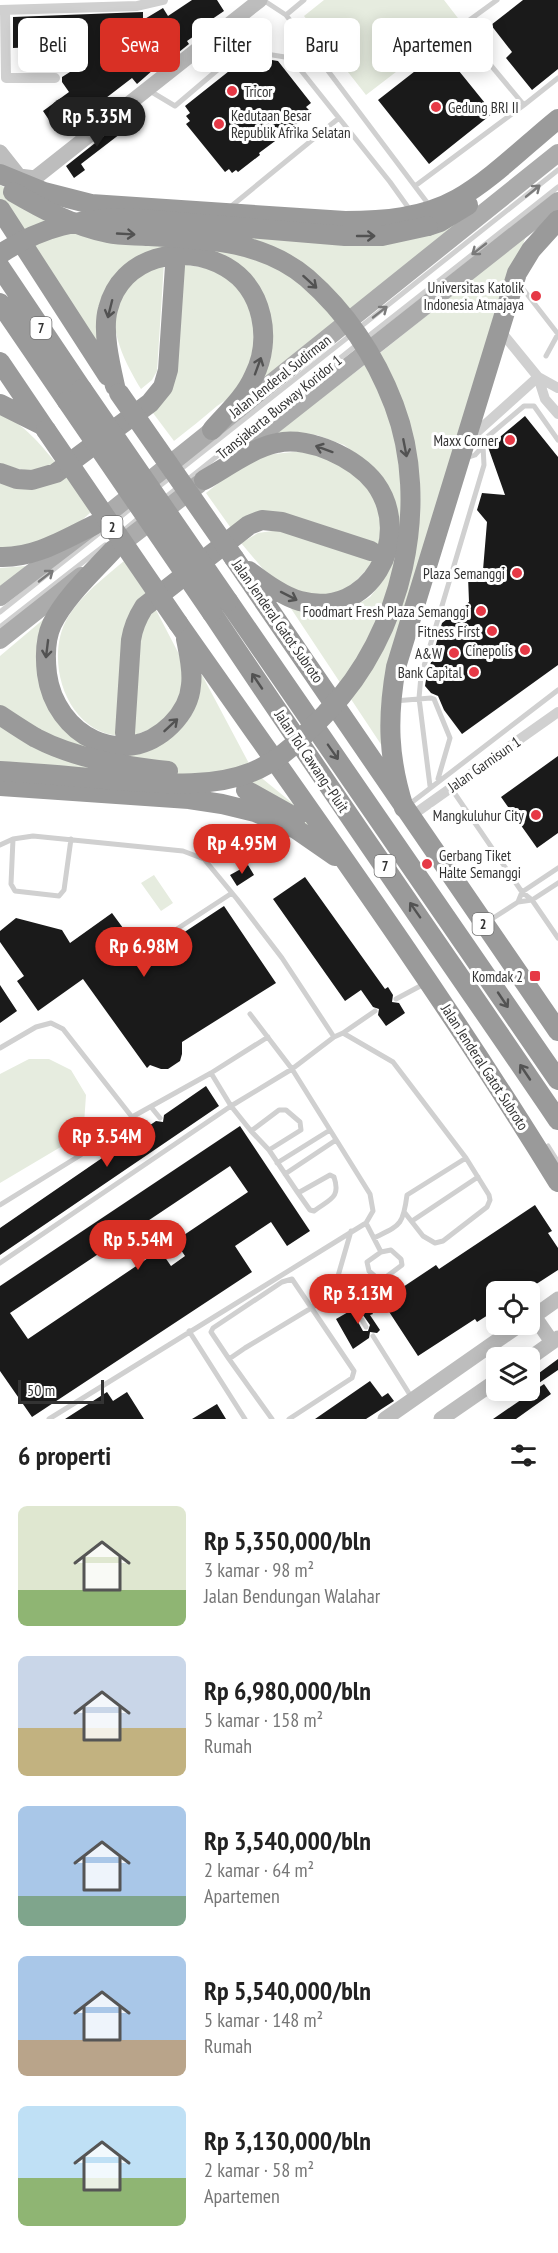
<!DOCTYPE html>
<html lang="id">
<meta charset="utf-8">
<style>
body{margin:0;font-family:"PT Sans Narrow",sans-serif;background:#f6f6f6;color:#222;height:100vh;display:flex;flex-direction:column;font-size:22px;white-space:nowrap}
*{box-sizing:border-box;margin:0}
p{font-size:20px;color:#767676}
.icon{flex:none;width:33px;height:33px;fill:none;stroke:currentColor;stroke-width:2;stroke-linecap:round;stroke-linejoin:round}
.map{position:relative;height:1419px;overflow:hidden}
.sheet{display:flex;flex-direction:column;background:#fff;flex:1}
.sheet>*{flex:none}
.top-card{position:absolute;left:18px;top:18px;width:522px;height:54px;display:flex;gap:12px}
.buttons{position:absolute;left:486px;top:1281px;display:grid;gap:12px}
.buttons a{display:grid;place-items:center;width:54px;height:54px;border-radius:9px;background:#fff;box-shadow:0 3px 15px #0003;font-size:30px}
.scale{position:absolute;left:18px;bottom:15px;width:86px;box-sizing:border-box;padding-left:6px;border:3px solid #333;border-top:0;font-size:16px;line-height:21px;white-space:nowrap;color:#333;-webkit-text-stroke:4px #fff;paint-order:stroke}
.price{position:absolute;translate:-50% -51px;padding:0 14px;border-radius:21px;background:#d93025;color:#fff;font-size:20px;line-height:39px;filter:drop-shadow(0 2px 3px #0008)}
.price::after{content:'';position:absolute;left:50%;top:36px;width:18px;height:14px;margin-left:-9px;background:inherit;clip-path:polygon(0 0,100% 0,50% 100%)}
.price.on{background:#222;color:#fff}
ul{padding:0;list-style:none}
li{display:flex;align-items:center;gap:18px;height:150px;padding:0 18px}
li span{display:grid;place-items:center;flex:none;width:168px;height:120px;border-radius:9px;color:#555}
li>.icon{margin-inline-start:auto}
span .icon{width:72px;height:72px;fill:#fffc;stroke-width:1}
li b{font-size:26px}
h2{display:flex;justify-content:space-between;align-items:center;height:72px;padding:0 18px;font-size:26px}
.tag{padding:0 21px;border-radius:9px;background:#fff;box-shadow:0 3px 15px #0003;font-size:21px;line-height:54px}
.tag.on{background:#d93025;color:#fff}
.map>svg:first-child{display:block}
.green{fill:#e6ecdf}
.building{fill:#1a1a1a;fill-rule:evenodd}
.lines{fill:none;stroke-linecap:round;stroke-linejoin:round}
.lane{stroke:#d0d0d0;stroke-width:5}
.street{stroke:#d0d0d0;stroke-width:10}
.secondary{stroke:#bdbdbd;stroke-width:15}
.primary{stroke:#ababab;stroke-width:18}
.highway{stroke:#9a9a9a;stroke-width:20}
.highway-bridge{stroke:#9a9a9a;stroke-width:20}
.oneway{stroke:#7a7a7a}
.oneway2{stroke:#525252}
.poi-dot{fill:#e63946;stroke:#fff;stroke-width:2}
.labels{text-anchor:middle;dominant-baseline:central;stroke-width:6;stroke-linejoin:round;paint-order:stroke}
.shield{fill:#fff;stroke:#707070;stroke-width:1.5}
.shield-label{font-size:14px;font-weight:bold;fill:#333}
.poi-label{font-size:15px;fill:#333;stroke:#fff;text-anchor:end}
.street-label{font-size:15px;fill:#333;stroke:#fff}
</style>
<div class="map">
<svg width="558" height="1419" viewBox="0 0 558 1419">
<rect width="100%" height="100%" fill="#fff"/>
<path class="green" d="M324,0H444L461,22L366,95L304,16Z
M0,185L57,217L382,236L485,204L263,390L262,317L229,268L163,257L114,294L115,386L0,209Z
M526,236L470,392L478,396L426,571L388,755L290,607L318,613L353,607L370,597L382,582L397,553L366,461L344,445L317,435L275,433L370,361Z
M164,263L157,371L152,380L141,389C121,356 97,309 134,277C142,271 155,267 164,263Z
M180,264C193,266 208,267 220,274C262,296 262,358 235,392C231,397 223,402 217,406C203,418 188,430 174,441L150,409Z
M0,413C26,426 38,442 57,464C38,475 20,470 0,464Z
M312,450L354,468L379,504L383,532L381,549L279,517L233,531L206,493L242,464L265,455Z
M65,474L91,512L80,522L39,546L0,549V478Z
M279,530L375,561L346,591L322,596L302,593L279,582L263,569L241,543L258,533Z
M124,561L149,598L120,736C66,733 43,659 68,617C82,594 104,578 124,561Z
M26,566L0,590V568Z
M155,608L182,660L184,692L163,724L130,737L138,633Z
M45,618L44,639L67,730L151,748C168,741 186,727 194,710C198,700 198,686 200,676L202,675L253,771L291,802L329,839L247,790L220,780L0,771V656Z
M154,875L173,903L161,911L141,883Z
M29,1059H49L71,1070L86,1095L84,1124L64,1145L0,1183V1074Z"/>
<path class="building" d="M192,0H217L224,11L202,26L204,29L187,41L189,44L179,52L168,60L165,56L150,66L153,70L137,84L132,78L63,131L53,118L49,120L43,111L69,92L62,82V77L78,67H34V47L13,48V17L143,12V20L163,8L168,16Z
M523,0H558V69L532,90L506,58L512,52L491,25Z
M442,50L493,113L429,164L378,100Z
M248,56L257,59L259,58L278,61L311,103L306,107L309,110L303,115L306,118L259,153L260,155L238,172L236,170L232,173L229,169L225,172L186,124L190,121L186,116L190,113L185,106Z
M128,117L133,124L81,164L85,170L74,178L66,166Z
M525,416L558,457V665L462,734L444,710L438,696L431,693L425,686L426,680L442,623L469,602L468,576L483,570L487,522L477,510L482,493L505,495L488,447Z
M558,756V833L537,848L501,797Z
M248,865L254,875L237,886L230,875Z
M305,877L385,989L388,987L393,995L392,1002L399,1003L405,1013L386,1026L378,1015L379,1009L373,1007L361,990L345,1001L273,899Z
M224,906L276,983L182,1042V1054L180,1061L168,1069H161L150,1065L147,1068L83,979L38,1011L17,981L24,976L0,942V931L16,918L62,930L70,943L112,913L145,958Z
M0,985L17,1011L0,1023Z
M206,1086L219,1106L0,1255V1228L156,1121L163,1122L164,1115Z
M240,1126L310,1231L287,1246L271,1222L235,1246L252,1272L32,1417L0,1371V1286ZM230,1166L248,1192L175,1241L185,1256L171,1266L160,1250L28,1339L10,1313Z
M535,1205L552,1231L548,1233L558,1248V1270L524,1292H496V1310L477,1322L475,1319L418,1356L382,1301L436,1265L439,1269Z
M366,1302L373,1314L370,1315L380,1330L377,1333L370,1332L369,1338L353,1349L336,1319L350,1311L356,1313L358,1306ZM363,1315L370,1325L368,1331H363L358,1322V1317Z
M558,1359V1370L539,1383L535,1376Z
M370,1381L382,1397L388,1393L394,1401L366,1419H315Z
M544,1384L551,1394L516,1419H493Z
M107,1392L113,1401L127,1392L144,1419H65Z
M217,1404L226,1419H192Z"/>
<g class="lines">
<path class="lane" d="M263,0L286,15L429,205
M497,0L464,24L463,32L524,105L558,78
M286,15L304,0
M221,33L241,50L291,58L390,182L410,210
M150,91L175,106L241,50
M415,186L524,105
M229,208L339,118
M520,285L558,334L546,356
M359,328L558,170
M366,338L558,187
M466,458L475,455L483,446
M157,488L352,334
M162,500L359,343
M114,522L135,505
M122,532L140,517
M0,612L107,527
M0,627L105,545
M394,701L431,698L434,699L450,738L438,779
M430,786L419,698L421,676L484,465L483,446L486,438L524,406H534L558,440
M451,788L522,892L532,900L558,938
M407,806L558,690
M13,839L11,884L15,891L59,896L64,890L71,839
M0,845L13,839L33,836L183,851L204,859L237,899L282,958L334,1037
M518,902L522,892L558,868
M487,922L518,902L532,900L558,883
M154,944L232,893
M396,999L424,984
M250,1014L292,1069L334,1037L343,1033L375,1011
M343,1033L393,1062L466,1158L407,1195C403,1226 400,1225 374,1238
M0,1048L36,1027L51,1023L63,1029L132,1117
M151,1107L160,1118
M548,1146L558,1162
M269,1150L298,1193L330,1175L334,1177C341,1198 330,1199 314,1211L310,1210L298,1193
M277,1163L330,1130
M285,1174L336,1140
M0,1205L79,1156L132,1117L211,1073L268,1037
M405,1213L423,1236L435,1243L443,1241L487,1207L490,1200L489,1195L466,1158
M412,1221L478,1177
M366,1223L381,1252
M351,1231L338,1276L341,1290L354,1309
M391,1250L401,1259L402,1265L386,1277L377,1278L369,1271L367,1262L381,1252Z
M0,1263L231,1106L251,1131L279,1110H286L300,1122L301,1130L269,1150L251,1131
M362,1320L366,1327
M189,1331L245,1419
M373,1336L412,1398
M229,1359L211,1332L213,1328L282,1282L292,1279L354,1371L352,1378L289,1419
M49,1419L366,1223L373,1211L370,1194L292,1069L231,1106L211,1073
M272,1419L229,1359L245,1348L341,1290"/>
<path class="street" d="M0,10L137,6L163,0
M5,10L6,78H55
M499,329L538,377L545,399L558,414
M538,377L558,388
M469,439L538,377
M410,817L558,712"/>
<path class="secondary" d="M0,152L19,176L35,178L260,0
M534,1316L552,1342
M530,1319L558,1299
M530,1358L558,1338
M385,1419L521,1324
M441,1419L496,1381"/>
<path class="primary" d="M237,454L558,201
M112,551L199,484
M0,597L94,525L558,153
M0,640L81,576"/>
<path class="highway" d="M0,174L44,192L91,204L345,221C383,221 423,218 457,199C490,181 528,143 558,119
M0,209L108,376
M428,226L440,222L468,205
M0,267L82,389
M0,303L67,401
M0,362L46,430
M115,386C110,364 102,330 108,309C121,256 183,242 226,267C264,289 272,340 254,376C245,397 227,413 212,430
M0,404L42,425
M0,473L17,479L32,480L56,473L150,403L163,387L168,370L175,266
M204,480C224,469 254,447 277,443C294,439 315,444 331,451C347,458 364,469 375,483C415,538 369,620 300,601C282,596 264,582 249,571
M113,550C92,573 66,596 52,624C45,639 45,657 47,674C55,735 123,772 171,725C182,714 190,700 191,685C193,670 189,654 186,639
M0,557C35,558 63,540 94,525
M234,558L558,1031
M228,601L558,1080
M212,613C325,783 443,951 558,1120
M178,623C307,807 440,990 558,1182
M125,733L131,640C133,627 137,618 144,607L249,525L262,520L282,522L371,551
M0,786L189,799L222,804L255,812L296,829L335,856
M246,790L296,818
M404,808C388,758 387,718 396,667L517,273L531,250L558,220"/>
<path class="highway-bridge" d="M0,254C43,226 78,219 129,218L345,236H382L428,226
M82,389L228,601
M119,393L234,558
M67,401L212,613
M46,430L178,623
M0,715C12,723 24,731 36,738C76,759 124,766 168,771
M0,771C38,773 77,777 115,780C160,783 209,789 252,772C282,760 307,733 328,711C402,635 432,505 394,405C375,355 347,313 307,278C262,240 204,239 149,236C135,235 121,236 108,233C74,226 44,210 13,192"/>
</g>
<defs><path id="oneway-shaft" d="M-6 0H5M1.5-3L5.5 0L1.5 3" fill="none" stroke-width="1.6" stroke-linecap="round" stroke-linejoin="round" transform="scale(1.5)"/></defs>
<g class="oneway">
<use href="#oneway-shaft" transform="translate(533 191) rotate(-39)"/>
<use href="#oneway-shaft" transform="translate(479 249) rotate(142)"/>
<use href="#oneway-shaft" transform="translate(380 312) rotate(-38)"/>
<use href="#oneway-shaft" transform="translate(46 576) rotate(-38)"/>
</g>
<g class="oneway2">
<use href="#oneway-shaft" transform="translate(126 234) rotate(3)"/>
<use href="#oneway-shaft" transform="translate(366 236)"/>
<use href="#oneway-shaft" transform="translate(310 282) rotate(42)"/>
<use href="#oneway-shaft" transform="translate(110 309) rotate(104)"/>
<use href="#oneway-shaft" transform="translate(258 366) rotate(-70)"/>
<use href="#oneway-shaft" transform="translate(405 448) rotate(79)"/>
<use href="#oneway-shaft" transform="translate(324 449) rotate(-160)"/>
<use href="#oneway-shaft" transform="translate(289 596) rotate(27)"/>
<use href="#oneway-shaft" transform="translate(47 649) rotate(97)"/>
<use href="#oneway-shaft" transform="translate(257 681) rotate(-124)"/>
<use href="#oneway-shaft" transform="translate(171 725) rotate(-43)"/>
<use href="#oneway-shaft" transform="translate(333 752) rotate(55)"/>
<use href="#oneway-shaft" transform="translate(415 910) rotate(-125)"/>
<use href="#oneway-shaft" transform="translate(503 1000) rotate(56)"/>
<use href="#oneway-shaft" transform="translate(525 1072) rotate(-124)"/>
</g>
<g class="poi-dot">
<circle cx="232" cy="91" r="6"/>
<circle cx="436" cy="107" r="6"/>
<circle cx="219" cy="124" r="6"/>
<circle cx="536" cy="296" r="6"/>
<circle cx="510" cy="440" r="6"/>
<circle cx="517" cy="573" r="6"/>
<circle cx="481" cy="611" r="6"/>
<circle cx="492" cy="631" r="6"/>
<circle cx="525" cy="650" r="6"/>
<circle cx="454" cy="653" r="6"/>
<circle cx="474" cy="672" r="6"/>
<circle cx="536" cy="815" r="6"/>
<circle cx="427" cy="864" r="6"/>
<rect x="529" y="970" width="12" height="12" rx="3"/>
</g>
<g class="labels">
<g class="shield">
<rect x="30.5" y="317" width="21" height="22" rx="4.5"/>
<rect x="101.5" y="516" width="21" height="22" rx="4.5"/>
<rect x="374.5" y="855" width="21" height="22" rx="4.5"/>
<rect x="472.5" y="913" width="21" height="22" rx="4.5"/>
</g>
<g class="shield-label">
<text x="41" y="328">7</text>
<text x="112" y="527">2</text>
<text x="385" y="866">7</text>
<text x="483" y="924">2</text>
</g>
<g class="poi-label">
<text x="244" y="91" text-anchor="start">Tricor</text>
<text x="448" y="107" text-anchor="start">Gedung BRI II</text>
<text x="231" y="115" text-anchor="start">Kedutaan Besar<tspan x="231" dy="17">Republik Afrika Selatan</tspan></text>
<text x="524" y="287">Universitas Katolik<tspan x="524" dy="17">Indonesia Atmajaya</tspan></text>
<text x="498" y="440">Maxx Corner</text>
<text x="505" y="573">Plaza Semanggi</text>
<text x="469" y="611">Foodmart Fresh Plaza Semanggi</text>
<text x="480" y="631">Fitness First</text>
<text x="513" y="650">Cinepolis</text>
<text x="442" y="653">A&amp;W</text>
<text x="462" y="672">Bank Capital</text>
<text x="524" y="815">Mangkuluhur City</text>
<text x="439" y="855" text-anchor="start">Gerbang Tiket<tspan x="439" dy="17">Halte Semanggi</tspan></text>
<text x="523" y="976">Komdak 2</text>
</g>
<g class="street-label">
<text transform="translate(280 376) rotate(-38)">Jalan Jenderal Sudirman</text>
<text transform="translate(279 407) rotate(-39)">Transjakarta Busway Koridor 1</text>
<text transform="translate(278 621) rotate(55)">Jalan Jenderal Gatot Subroto</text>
<text transform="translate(312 761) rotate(56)">Jalan Tol Cawang–Pluit</text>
<text transform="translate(484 764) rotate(-35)">Jalan Garnisun 1</text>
<text transform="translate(485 1067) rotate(57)">Jalan Jenderal Gatot Subroto</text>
</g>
</g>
</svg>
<div class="buttons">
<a><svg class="icon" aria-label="locate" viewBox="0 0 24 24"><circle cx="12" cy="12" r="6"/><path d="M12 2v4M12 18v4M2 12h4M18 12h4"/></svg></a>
<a><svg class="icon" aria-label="layers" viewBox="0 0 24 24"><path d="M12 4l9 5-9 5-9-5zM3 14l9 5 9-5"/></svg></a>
</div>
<div class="scale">50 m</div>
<b class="price on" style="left:97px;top:148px">Rp 5.35M</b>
<b class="price" style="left:242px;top:875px">Rp 4.95M</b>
<b class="price" style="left:144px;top:978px">Rp 6.98M</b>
<b class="price" style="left:107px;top:1168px">Rp 3.54M</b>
<b class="price" style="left:138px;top:1271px">Rp 5.54M</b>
<b class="price" style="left:358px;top:1325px">Rp 3.13M</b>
<div class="top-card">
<a class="tag">Beli</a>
<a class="tag on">Sewa</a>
<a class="tag">Filter</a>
<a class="tag">Baru</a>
<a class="tag">Apartemen</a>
</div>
</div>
<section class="sheet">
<h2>6 properti<svg class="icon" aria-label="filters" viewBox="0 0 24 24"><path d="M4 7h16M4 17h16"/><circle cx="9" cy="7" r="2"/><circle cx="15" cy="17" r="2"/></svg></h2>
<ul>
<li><span style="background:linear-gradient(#dfe7d0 70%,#8fb573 0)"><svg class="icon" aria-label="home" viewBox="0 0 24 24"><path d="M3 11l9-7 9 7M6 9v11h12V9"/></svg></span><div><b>Rp 5,350,000/bln</b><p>3 kamar · 98 m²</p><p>Jalan Bendungan Walahar</p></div></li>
<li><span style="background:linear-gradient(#c9d6e8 60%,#c2b280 0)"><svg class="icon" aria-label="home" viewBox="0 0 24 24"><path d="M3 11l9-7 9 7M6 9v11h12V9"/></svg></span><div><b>Rp 6,980,000/bln</b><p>5 kamar · 158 m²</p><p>Rumah</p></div></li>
<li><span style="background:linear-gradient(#a9c7e8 75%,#7fa58c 0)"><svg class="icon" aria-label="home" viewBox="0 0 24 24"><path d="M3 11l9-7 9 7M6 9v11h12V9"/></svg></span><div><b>Rp 3,540,000/bln</b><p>2 kamar · 64 m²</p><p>Apartemen</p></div></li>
<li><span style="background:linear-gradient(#a9c7e8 70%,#b9a48a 0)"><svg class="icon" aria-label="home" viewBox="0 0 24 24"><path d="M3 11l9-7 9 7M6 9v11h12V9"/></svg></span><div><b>Rp 5,540,000/bln</b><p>5 kamar · 148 m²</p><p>Rumah</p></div></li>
<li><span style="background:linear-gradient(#bfe0f5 60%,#8fb573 0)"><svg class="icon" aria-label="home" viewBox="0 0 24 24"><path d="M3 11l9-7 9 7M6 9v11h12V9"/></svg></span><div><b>Rp 3,130,000/bln</b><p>2 kamar · 58 m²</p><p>Apartemen</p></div></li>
</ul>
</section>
